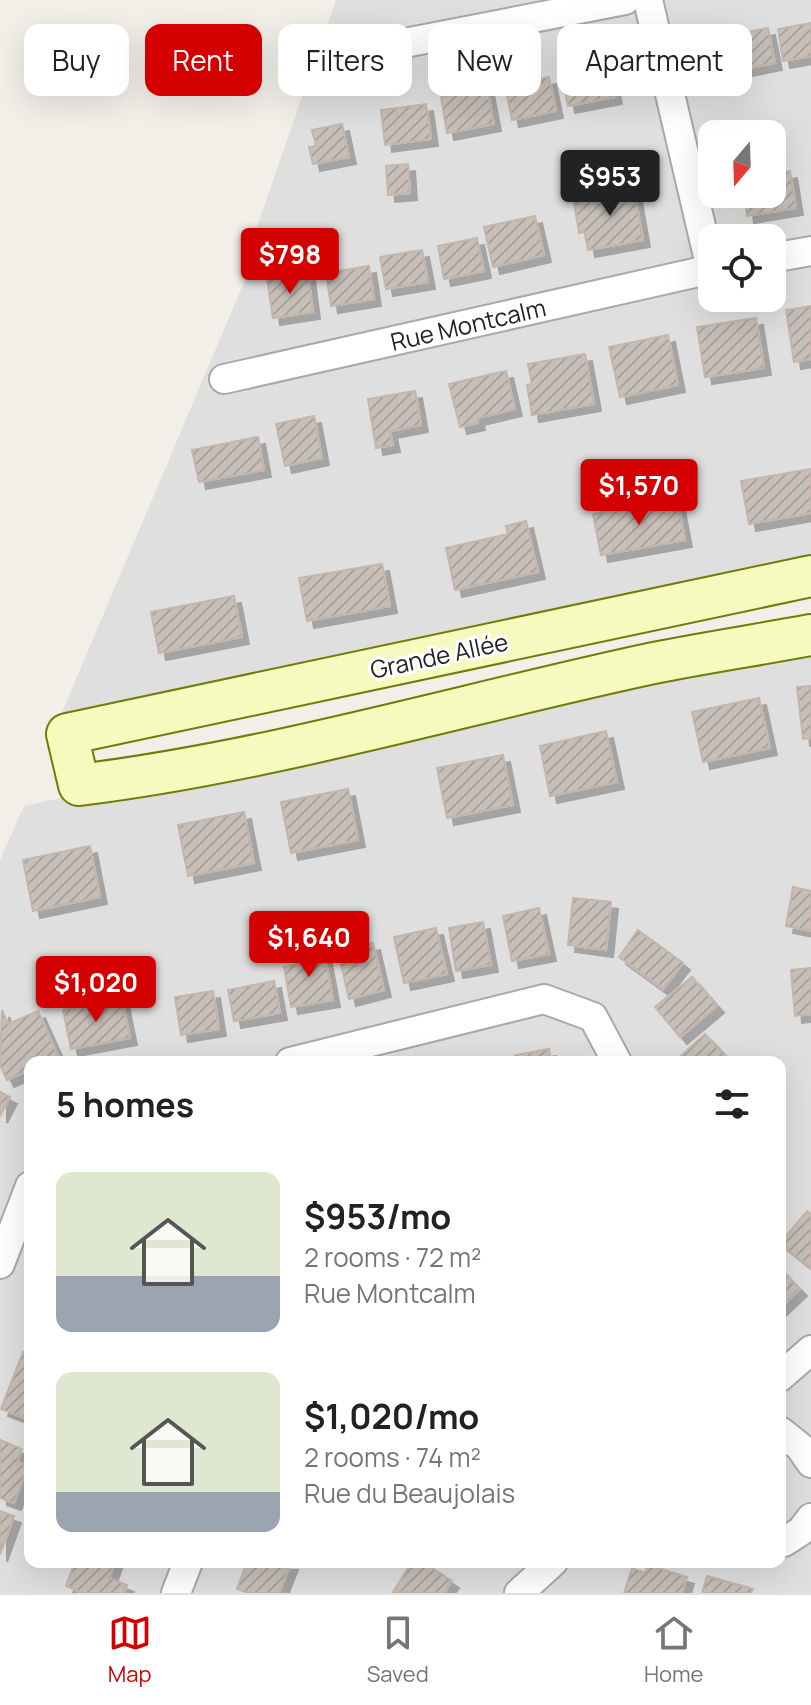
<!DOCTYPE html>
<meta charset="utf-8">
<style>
body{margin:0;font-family:Manrope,sans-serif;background:#f6f6f6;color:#222;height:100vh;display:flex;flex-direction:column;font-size:30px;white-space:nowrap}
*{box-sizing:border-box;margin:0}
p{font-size:26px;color:#767676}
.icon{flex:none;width:44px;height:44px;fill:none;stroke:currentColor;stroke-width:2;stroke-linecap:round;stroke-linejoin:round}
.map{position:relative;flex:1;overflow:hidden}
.sheet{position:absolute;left:24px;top:1056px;width:762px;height:512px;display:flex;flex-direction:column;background:#fff;border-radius:16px;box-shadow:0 8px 32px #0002}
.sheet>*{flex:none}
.top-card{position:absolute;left:24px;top:24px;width:764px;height:72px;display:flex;gap:16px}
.needle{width:52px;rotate:199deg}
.buttons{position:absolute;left:698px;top:120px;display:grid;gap:16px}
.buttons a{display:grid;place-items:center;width:88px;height:88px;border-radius:16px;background:#fff;box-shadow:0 8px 32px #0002;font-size:40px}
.price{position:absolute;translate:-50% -68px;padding:0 18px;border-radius:8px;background:#d40000;color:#fff;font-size:26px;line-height:52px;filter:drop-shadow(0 2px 4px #0008)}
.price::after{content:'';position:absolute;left:50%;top:48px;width:24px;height:18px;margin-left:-12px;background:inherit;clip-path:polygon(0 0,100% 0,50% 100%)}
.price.on{background:#222;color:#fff}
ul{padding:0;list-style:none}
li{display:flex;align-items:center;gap:24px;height:200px;padding:0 32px}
li span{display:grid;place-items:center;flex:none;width:224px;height:160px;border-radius:16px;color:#555}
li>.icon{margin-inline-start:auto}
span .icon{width:96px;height:96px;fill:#fffc;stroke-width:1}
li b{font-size:34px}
h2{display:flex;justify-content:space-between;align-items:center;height:96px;padding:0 32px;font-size:34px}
.pill{padding:0 28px;border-radius:16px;background:#fff;box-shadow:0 8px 32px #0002;font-size:28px;line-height:72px}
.pill.on{background:#d40000;color:#fff}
.menu{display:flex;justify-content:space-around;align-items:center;height:112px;border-top:2px solid #e0e0e0;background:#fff;font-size:22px;color:#767676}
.menu a{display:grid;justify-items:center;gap:4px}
.menu .on{color:#d40000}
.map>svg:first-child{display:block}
.residential{fill:#e0dfdf;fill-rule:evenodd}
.building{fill:url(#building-hatch);stroke:#c4b6ab;stroke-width:2;filter:url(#shadow)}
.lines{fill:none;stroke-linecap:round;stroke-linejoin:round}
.street-casing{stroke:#a9a9a9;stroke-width:32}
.secondary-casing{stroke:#707d05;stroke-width:44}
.street{stroke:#fff;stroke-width:28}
.secondary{stroke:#f7fabf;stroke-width:40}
.labels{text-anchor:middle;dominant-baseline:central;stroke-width:6;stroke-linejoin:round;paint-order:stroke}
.street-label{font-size:24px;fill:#222;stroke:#fff}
</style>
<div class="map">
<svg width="811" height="1593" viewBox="0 0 811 1593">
<defs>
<pattern id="building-hatch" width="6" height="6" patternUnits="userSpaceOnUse" patternTransform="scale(2)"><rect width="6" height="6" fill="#c7bfb8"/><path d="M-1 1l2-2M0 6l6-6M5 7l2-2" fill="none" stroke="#aba49e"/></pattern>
<filter id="shadow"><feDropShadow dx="7" dy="7" stdDeviation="0" flood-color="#0004"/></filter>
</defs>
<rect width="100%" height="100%" fill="#f2efe9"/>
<path class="residential" d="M336,0H811V593L46,750L264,235H254ZM712,134H772V194H712ZM712,238H772V298H712Z
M811,635V1593H0V860L24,806ZM30,1062H780V1562H30Z"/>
<path class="building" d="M811,23V56L783,61L778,29Z
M768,28L775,63L730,72L723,37Z
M608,62L615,97L568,106L561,70Z
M549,77L556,111L512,120L505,86Z
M487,88L494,124L447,133L441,97Z
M426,104L431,139L385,145L381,110Z
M342,124L349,157L313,164L309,147L316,146L312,130Z
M408,164L410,193L388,195L386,166Z
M790,171L796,208L747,216L744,194H772V173Z
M620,182L622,191L634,189L643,240L588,250L585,232L579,233L574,202L608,196L606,185Z
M535,216L544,255L493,267L484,227Z
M477,238L484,271L444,279L438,246Z
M422,250L428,282L386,289L380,257Z
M369,266L374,299L331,306L326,273Z
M308,274L313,312L273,318L267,279Z
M811,306V359L794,362L786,310Z
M756,318L764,368L705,377L697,327Z
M668,335L678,385L620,397L609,347Z
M585,354L594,404L532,415L527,385L532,384L528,364Z
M506,371L515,409L477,418L478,423L460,427L449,384Z
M415,391L421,425L390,431L393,445L376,448L368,399Z
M314,416L322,458L285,466L276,424Z
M258,437L264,470L199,482L192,450Z
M811,469V513L749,524L741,481Z
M677,498L685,540L601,555L593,514Z
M526,521L538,572L455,590L446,548L508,534L506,526Z
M382,564L390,606L307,621L299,578Z
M234,596L242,637L159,653L151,612Z
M811,686V738L803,739L797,687Z
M759,698L770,748L703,762L692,712Z
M606,731L617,782L550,796L540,746Z
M503,755L513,805L447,818L437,768Z
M348,789L358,840L291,853L281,802Z
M244,812L254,863L188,876L178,825Z
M90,846L100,897L33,911L23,860Z
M793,887L811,891V931L786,926Z
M573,898L611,902L606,950L568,945Z
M539,908L549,954L512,961L503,916Z
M483,922L491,965L456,971L449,928Z
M436,928L447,974L404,983L394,937Z
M638,930L683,963L663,989L619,957Z
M373,943L384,990L349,999L338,952Z
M323,946L333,1000L291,1007L284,967L304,963L302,950Z
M811,968V1014L795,1016L791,970Z
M692,977L717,1006L680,1037L655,1007Z
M274,981L280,1013L234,1021L228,990Z
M213,991L219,1029L181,1035L175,997Z
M122,999L130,1038L71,1049L63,1010Z
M2,1010L8,1024L38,1011L59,1058L49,1062H30V1070L7,1080L0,1065Z
M705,1034L732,1062H674Z
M549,1049L551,1062H516L515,1055Z
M0,1092L10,1097L0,1116Z
M807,1211L811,1214V1268L780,1243Z
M780,1268L800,1289L780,1308Z
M23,1352L30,1355V1420L1,1409Z
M0,1440L22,1449L17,1462L28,1466L14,1503L0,1498Z
M0,1511L14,1516L0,1555Z
M75,1562H115L109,1578L127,1585L124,1593H83L66,1586Z
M247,1562L291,1563L279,1593H249L237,1589Z
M412,1562H423L452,1581L444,1593L393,1592Z
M648,1565L687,1577L682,1593H624L632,1568L645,1573Z
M707,1576L753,1589L751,1593H702Z"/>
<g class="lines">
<g class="street-casing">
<path id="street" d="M648,0L711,269
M338,56L625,0
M772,258L811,251
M224,379L712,269
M290,1062L544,999L593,1017L617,1062
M0,1264L30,1186
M780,1377L811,1350
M780,1431L800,1447L811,1463
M780,1542H784L801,1531L811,1518
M176,1593L188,1562
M519,1593L553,1562"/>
</g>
<g class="secondary-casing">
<path id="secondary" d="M811,576L67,734L79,785C272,761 459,705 649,664C703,653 757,645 811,635"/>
</g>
<use href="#street" class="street"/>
<use href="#secondary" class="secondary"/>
</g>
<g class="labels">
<g class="street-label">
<text transform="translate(468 324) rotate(-13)">Rue Montcalm</text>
<text transform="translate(439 655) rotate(-12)">Grande Allée</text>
</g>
</g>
</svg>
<div class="buttons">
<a><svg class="needle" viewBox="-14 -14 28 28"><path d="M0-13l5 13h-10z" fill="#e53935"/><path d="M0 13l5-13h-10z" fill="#767676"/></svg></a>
<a><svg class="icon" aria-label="locate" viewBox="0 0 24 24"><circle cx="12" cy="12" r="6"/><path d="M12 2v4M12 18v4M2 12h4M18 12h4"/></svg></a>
</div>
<b class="price on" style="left:610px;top:218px">$953</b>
<b class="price" style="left:290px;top:296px">$798</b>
<b class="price" style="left:639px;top:527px">$1,570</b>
<b class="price" style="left:309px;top:979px">$1,640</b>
<b class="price" style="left:96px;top:1024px">$1,020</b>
<div class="top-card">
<a class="pill">Buy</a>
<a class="pill on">Rent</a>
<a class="pill">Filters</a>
<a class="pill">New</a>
<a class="pill">Apartment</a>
</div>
<section class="sheet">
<h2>5 homes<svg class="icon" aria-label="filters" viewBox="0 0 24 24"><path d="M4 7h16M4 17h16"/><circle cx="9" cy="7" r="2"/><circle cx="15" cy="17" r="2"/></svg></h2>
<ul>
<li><span style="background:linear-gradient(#dfe7d0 65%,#9aa5b1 0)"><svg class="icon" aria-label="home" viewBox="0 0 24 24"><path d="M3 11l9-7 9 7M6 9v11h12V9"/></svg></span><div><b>$953/mo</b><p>2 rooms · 72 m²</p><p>Rue Montcalm</p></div></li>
<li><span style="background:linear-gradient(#dfe7d0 75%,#9aa5b1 0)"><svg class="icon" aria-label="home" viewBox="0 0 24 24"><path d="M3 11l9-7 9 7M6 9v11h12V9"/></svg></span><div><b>$1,020/mo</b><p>2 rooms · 74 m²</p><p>Rue du Beaujolais</p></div></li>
</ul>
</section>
</div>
<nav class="menu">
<a class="on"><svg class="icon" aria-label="map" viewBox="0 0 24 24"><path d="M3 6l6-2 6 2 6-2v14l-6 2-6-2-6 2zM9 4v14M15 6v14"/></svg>Map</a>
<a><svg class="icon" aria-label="saved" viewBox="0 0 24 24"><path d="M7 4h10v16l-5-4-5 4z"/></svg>Saved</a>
<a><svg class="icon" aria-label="home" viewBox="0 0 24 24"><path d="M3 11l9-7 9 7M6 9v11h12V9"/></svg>Home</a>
</nav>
